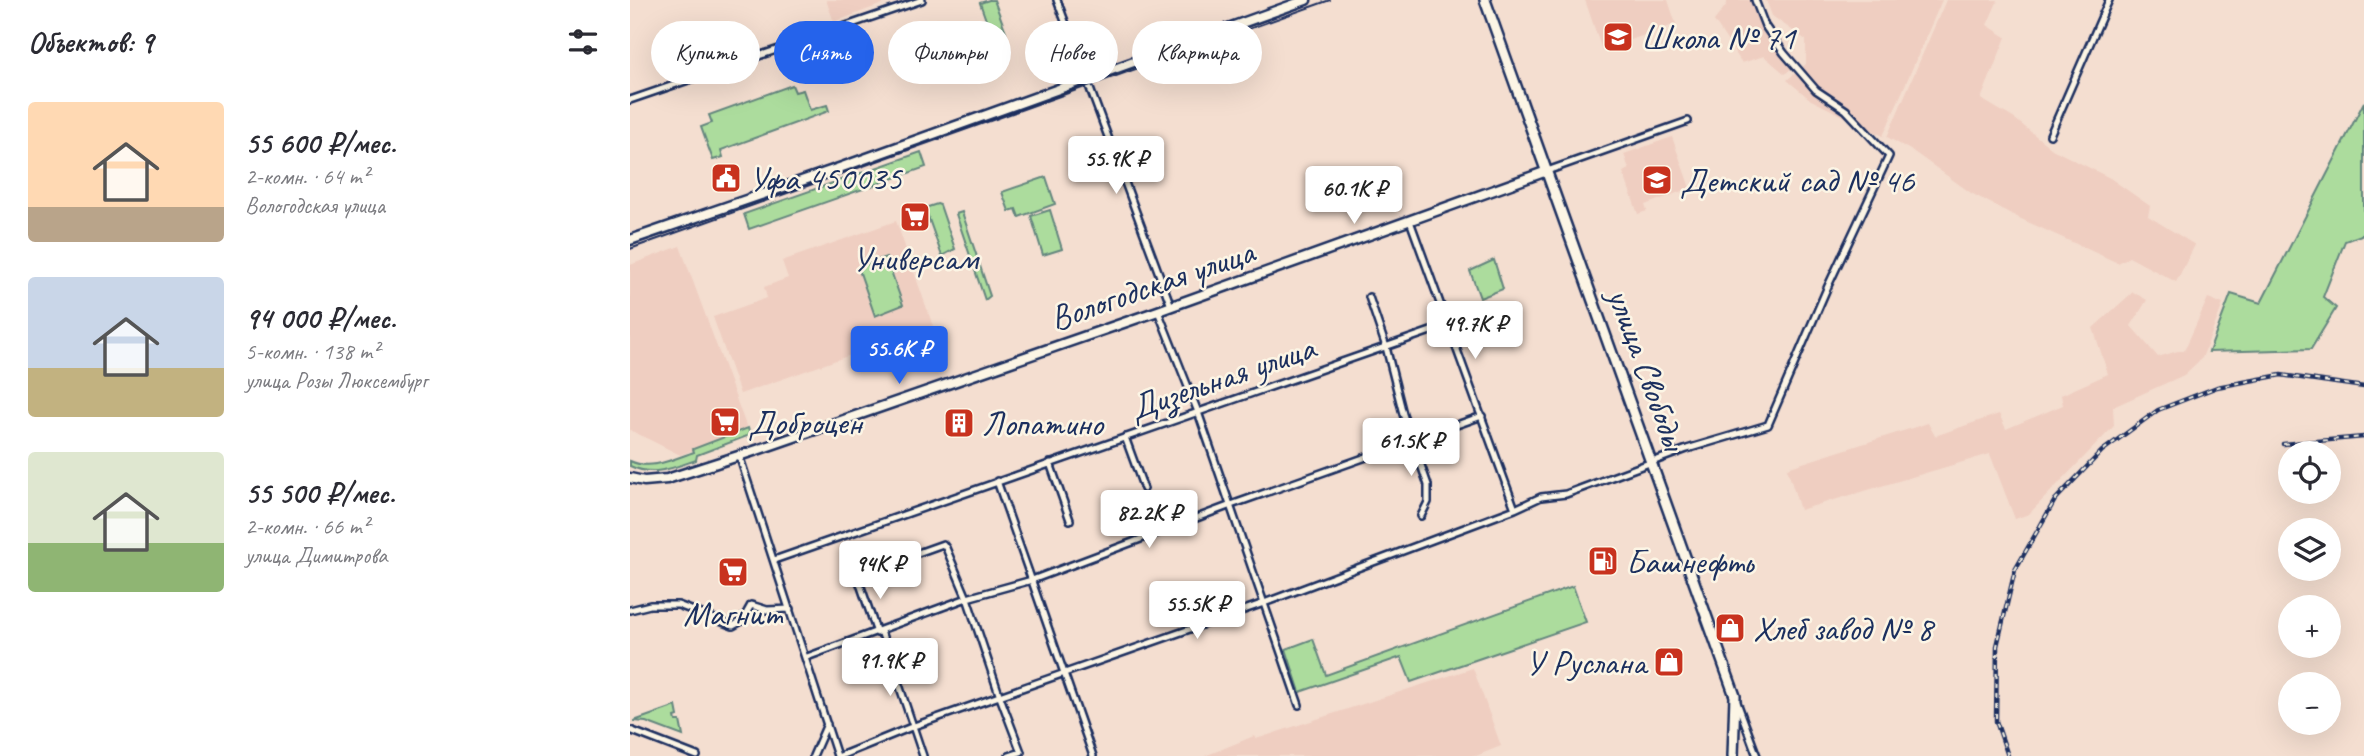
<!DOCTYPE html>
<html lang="ru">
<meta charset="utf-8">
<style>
body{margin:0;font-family:Caveat,sans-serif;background:#f2f2f3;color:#2b2b33;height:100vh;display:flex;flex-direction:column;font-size:26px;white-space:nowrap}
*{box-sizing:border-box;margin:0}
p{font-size:23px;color:#7c7c81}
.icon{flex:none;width:38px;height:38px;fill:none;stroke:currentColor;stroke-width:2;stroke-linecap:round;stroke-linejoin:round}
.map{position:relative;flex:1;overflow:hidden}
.side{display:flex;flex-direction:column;background:#fff;width:630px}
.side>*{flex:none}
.guide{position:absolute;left:21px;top:21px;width:665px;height:63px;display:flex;gap:14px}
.buttons{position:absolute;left:1648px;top:441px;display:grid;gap:14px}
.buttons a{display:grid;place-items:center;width:63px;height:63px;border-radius:50%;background:#fff;box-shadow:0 7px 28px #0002;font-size:35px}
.price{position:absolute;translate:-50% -60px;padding:0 16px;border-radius:7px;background:#fff;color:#222;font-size:23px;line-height:46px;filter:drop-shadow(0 2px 4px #0008)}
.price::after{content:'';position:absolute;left:50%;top:42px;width:21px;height:16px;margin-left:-10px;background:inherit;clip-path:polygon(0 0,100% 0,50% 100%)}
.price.current{background:#2563eb;color:#fff}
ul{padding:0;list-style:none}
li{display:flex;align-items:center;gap:21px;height:175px;padding:0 28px}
li span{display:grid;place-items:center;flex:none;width:196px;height:140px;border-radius:7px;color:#555}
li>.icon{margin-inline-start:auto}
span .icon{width:84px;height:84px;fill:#fffc;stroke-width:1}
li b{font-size:30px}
h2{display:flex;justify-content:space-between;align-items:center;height:84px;padding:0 28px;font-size:30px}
.tag{padding:0 24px;border-radius:32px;background:#fff;box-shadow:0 7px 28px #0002;font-size:24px;line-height:63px}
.tag.current{background:#2563eb;color:#fff}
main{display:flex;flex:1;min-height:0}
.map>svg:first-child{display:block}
.built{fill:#efcec1}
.green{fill:#acdc9d;stroke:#64867e;stroke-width:2}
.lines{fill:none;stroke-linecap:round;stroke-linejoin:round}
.street-casing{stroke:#1b2f5e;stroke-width:10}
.secondary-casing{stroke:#1b2f5e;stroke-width:13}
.primary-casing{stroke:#1b2f5e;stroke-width:14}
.street{stroke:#fcf5e5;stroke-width:5}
.secondary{stroke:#fcf5e5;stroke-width:8}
.primary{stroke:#fcf5e5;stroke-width:9}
.tram{stroke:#1b2f5e;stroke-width:2}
.rail-casing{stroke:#1b2f5e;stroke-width:4.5}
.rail{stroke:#fcf5e5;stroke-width:2;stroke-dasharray:5;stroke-linecap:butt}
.labels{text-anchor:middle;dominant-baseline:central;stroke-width:5;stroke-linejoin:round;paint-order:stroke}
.poi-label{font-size:35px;fill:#1b2f5e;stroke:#fcf5e5;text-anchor:start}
.street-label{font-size:35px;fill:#1b2f5e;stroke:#fcf5e5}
</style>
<main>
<section class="side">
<h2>Объектов: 9<svg class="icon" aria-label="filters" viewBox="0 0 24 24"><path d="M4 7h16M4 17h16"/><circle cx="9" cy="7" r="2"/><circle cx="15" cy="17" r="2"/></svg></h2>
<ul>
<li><span style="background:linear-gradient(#ffd9b3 75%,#b9a48a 0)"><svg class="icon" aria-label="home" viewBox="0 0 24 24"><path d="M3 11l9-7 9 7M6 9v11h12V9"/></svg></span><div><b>55 600 ₽/мес.</b><p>2-комн. · 64 m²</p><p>Вологодская улица</p></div></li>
<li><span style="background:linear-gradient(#c9d6e8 65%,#c2b280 0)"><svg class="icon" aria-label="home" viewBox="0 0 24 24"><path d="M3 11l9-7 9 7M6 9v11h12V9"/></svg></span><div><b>94 000 ₽/мес.</b><p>5-комн. · 138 m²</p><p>улица Розы Люксембург</p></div></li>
<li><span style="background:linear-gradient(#dfe7d0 65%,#8fb573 0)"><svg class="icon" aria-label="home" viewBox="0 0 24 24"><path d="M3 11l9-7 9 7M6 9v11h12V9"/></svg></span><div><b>55 500 ₽/мес.</b><p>2-комн. · 66 m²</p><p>улица Димитрова</p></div></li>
</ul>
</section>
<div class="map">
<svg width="1734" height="756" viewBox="0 0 1734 756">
<rect width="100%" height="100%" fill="#f4ded0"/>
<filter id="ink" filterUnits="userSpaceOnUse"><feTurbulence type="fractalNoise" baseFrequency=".0143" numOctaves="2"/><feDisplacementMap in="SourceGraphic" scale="14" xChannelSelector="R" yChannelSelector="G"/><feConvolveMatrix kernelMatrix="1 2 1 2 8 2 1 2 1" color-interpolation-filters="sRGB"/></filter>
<g filter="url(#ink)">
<path class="built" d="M196,0H263L204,22Z
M955,0H1038L1046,24L972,50Z
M1097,0H1121L1139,39L1163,67L1155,74L1134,56L1112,63L1084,21L1097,4Z
M1136,0H1312L1253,136L1181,100L1157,80L1176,64V40L1142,16Z
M1316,0H1368L1357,25L1376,37L1351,99L1385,119L1422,149L1480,178L1520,206L1518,216L1565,245L1546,282L1499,257L1488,263L1389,218L1341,193L1284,152L1257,137Z
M1042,137L1060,188L1015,205L1017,211L1008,214L993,172L999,169L994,154Z
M266,221L303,326L110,394L83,317L137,298L134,287L158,278L152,261Z
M50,246L118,431L50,455L0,430V265Z
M1503,292L1517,300L1501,326L1528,357L1548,351H1554L1578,298L1593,304L1572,358L1554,375L1483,407L1484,426L1399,514L1385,519L1360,454L1170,510L1157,468L1298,423L1305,436L1369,414L1376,429L1433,405L1431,395L1478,374L1463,328Z
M843,668L871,746L846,756H575L624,736L626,739Z"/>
<path class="green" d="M359,0H364L376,32L362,37L350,3Z
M162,85L165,92L173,90L180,110L197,105L199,111L91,150L93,157L83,160L71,127L82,123L79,115Z
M1734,102V234L1715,241L1693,297L1706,308L1681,349L1579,352L1601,294L1631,303Z
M291,152L296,167L119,229L114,214Z
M416,177L425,204L389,217L386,209L379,211L372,192Z
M307,204L310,205L325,249L312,256L295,208Z
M420,210L432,249L413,255L401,216Z
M332,212L360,296L355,300L326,214Z
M256,257L273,305L245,316L228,267Z
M864,260L873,289L850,298L840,271Z
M118,428L120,435L67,455L66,460C43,468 23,477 0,466V461C21,471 43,459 64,452L63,449Z
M943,586L956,622L781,682L771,657L670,692L656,649L683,639L696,675Z
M46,706L48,716L45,717L46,721H50L53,736L16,722L4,721Z"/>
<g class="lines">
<g class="street-casing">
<path id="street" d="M427,0L541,306
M0,100L292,0
M1420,135L1479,0
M917,171L1058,121
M780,221L885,509
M739,297L756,347L773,414L798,485V502L791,516
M528,311L568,412L669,705
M495,437L514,489
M109,455L207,756
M420,463L440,520
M367,481L463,756
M285,554L313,544L316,548L337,598L370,697L391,752L379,756
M144,560L818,325
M228,578L247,633
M0,610L20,605H48L103,626L112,621L121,605L137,610L160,609
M251,631L293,756
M177,657L337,598L402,580L601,505L852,416
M1107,702L1127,756
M0,730L67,756
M183,756L197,724
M210,756L284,726L634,603L885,509L911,497L936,494L1057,449L1138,425L1198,286L1259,156L1216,110L1186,90L1154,53L1135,26L1125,0"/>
</g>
<g class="secondary-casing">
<path id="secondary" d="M0,240L212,167L676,0
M0,478L14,481L37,479L127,450L528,311L917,171"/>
</g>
<g class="primary-casing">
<path id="primary" d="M855,0L1105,696L1103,756"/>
</g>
<use href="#street" class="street"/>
<use href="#secondary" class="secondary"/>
<use href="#primary" class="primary"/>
<path class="tram" d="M0,249L700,0"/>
<g class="rail-casing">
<path id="rail" d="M1653,444L1734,437
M1378,756L1366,721L1367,646L1385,570L1425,500L1472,451L1528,410L1587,387L1651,375L1734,387"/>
</g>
<use href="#rail" class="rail"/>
</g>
</g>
<defs>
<g id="school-square" transform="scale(1.575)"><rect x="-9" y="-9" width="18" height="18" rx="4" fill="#c8321e" stroke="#fcf5e5"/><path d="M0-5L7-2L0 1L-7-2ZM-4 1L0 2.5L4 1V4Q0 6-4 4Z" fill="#fff"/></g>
<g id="civic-square" transform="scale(1.575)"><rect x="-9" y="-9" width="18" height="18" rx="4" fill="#c8321e" stroke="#fcf5e5"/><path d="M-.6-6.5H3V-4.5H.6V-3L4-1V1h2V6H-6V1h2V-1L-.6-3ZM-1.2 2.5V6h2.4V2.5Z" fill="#fff"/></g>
<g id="supermarket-square" transform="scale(1.575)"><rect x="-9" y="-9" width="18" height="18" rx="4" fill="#c8321e" stroke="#fcf5e5"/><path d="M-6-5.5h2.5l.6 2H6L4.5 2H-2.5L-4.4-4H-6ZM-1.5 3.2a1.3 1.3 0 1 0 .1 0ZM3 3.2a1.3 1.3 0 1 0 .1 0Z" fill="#fff"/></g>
<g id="building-square" transform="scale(1.575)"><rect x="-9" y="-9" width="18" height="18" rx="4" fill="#c8321e" stroke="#fcf5e5"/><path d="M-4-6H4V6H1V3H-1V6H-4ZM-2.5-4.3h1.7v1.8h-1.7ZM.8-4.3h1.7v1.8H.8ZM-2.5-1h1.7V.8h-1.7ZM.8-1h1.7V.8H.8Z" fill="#fff"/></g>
<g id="fuel-square" transform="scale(1.575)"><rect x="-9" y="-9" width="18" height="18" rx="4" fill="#c8321e" stroke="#fcf5e5"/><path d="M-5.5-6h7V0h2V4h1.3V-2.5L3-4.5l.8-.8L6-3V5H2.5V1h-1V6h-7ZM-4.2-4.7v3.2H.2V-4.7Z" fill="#fff"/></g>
<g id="shop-square" transform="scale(1.575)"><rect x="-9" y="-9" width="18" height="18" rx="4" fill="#c8321e" stroke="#fcf5e5"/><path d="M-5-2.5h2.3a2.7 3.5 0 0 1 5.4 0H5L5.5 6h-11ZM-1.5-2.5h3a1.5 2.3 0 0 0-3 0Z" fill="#fff"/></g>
</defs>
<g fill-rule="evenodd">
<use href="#school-square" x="988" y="37"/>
<use href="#civic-square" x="96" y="178"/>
<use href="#school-square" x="1027" y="180"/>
<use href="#supermarket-square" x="285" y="217"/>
<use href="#supermarket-square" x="95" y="422"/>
<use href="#building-square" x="329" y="423"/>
<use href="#fuel-square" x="973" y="561"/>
<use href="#supermarket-square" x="103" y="572"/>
<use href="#shop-square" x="1100" y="628"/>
<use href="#shop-square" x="1039" y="662"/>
</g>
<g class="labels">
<g class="poi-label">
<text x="1011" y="37">Школа № 71</text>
<text x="119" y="178">Уфа 450035</text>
<text x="1050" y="180">Детский сад № 46</text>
<text x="285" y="258" text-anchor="middle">Универсам</text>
<text x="118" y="422">Доброцен</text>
<text x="352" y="423">Лопатино</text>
<text x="996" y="561">Башнефть</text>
<text x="103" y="613" text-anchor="middle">Магнит</text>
<text x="1123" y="628">Хлеб завод № 8</text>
<text x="1016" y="662" text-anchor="end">У Руслана</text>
</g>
<g class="street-label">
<text transform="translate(522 285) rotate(-19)">Вологодская улица</text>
<text transform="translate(1017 369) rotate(70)">улица Свободы</text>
<text transform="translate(592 378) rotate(-19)">Дизельная улица</text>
</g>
</g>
</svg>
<div class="buttons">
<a><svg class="icon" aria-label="locate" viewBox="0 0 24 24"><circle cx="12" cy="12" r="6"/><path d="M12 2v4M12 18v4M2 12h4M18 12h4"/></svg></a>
<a><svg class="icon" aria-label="layers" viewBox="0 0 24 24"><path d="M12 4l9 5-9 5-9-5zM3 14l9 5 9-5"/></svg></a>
<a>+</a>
<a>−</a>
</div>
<b class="price" style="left:486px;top:196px">55.9K ₽</b>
<b class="price" style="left:724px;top:226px">60.1K ₽</b>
<b class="price" style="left:845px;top:361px">49.7K ₽</b>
<b class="price current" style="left:269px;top:386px">55.6K ₽</b>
<b class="price" style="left:781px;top:478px">61.5K ₽</b>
<b class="price" style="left:519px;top:550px">82.2K ₽</b>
<b class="price" style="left:250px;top:601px">94K ₽</b>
<b class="price" style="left:567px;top:641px">55.5K ₽</b>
<b class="price" style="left:260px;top:698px">91.9K ₽</b>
<div class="guide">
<a class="tag">Купить</a>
<a class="tag current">Снять</a>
<a class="tag">Фильтры</a>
<a class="tag">Новое</a>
<a class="tag">Квартира</a>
</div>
</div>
</main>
